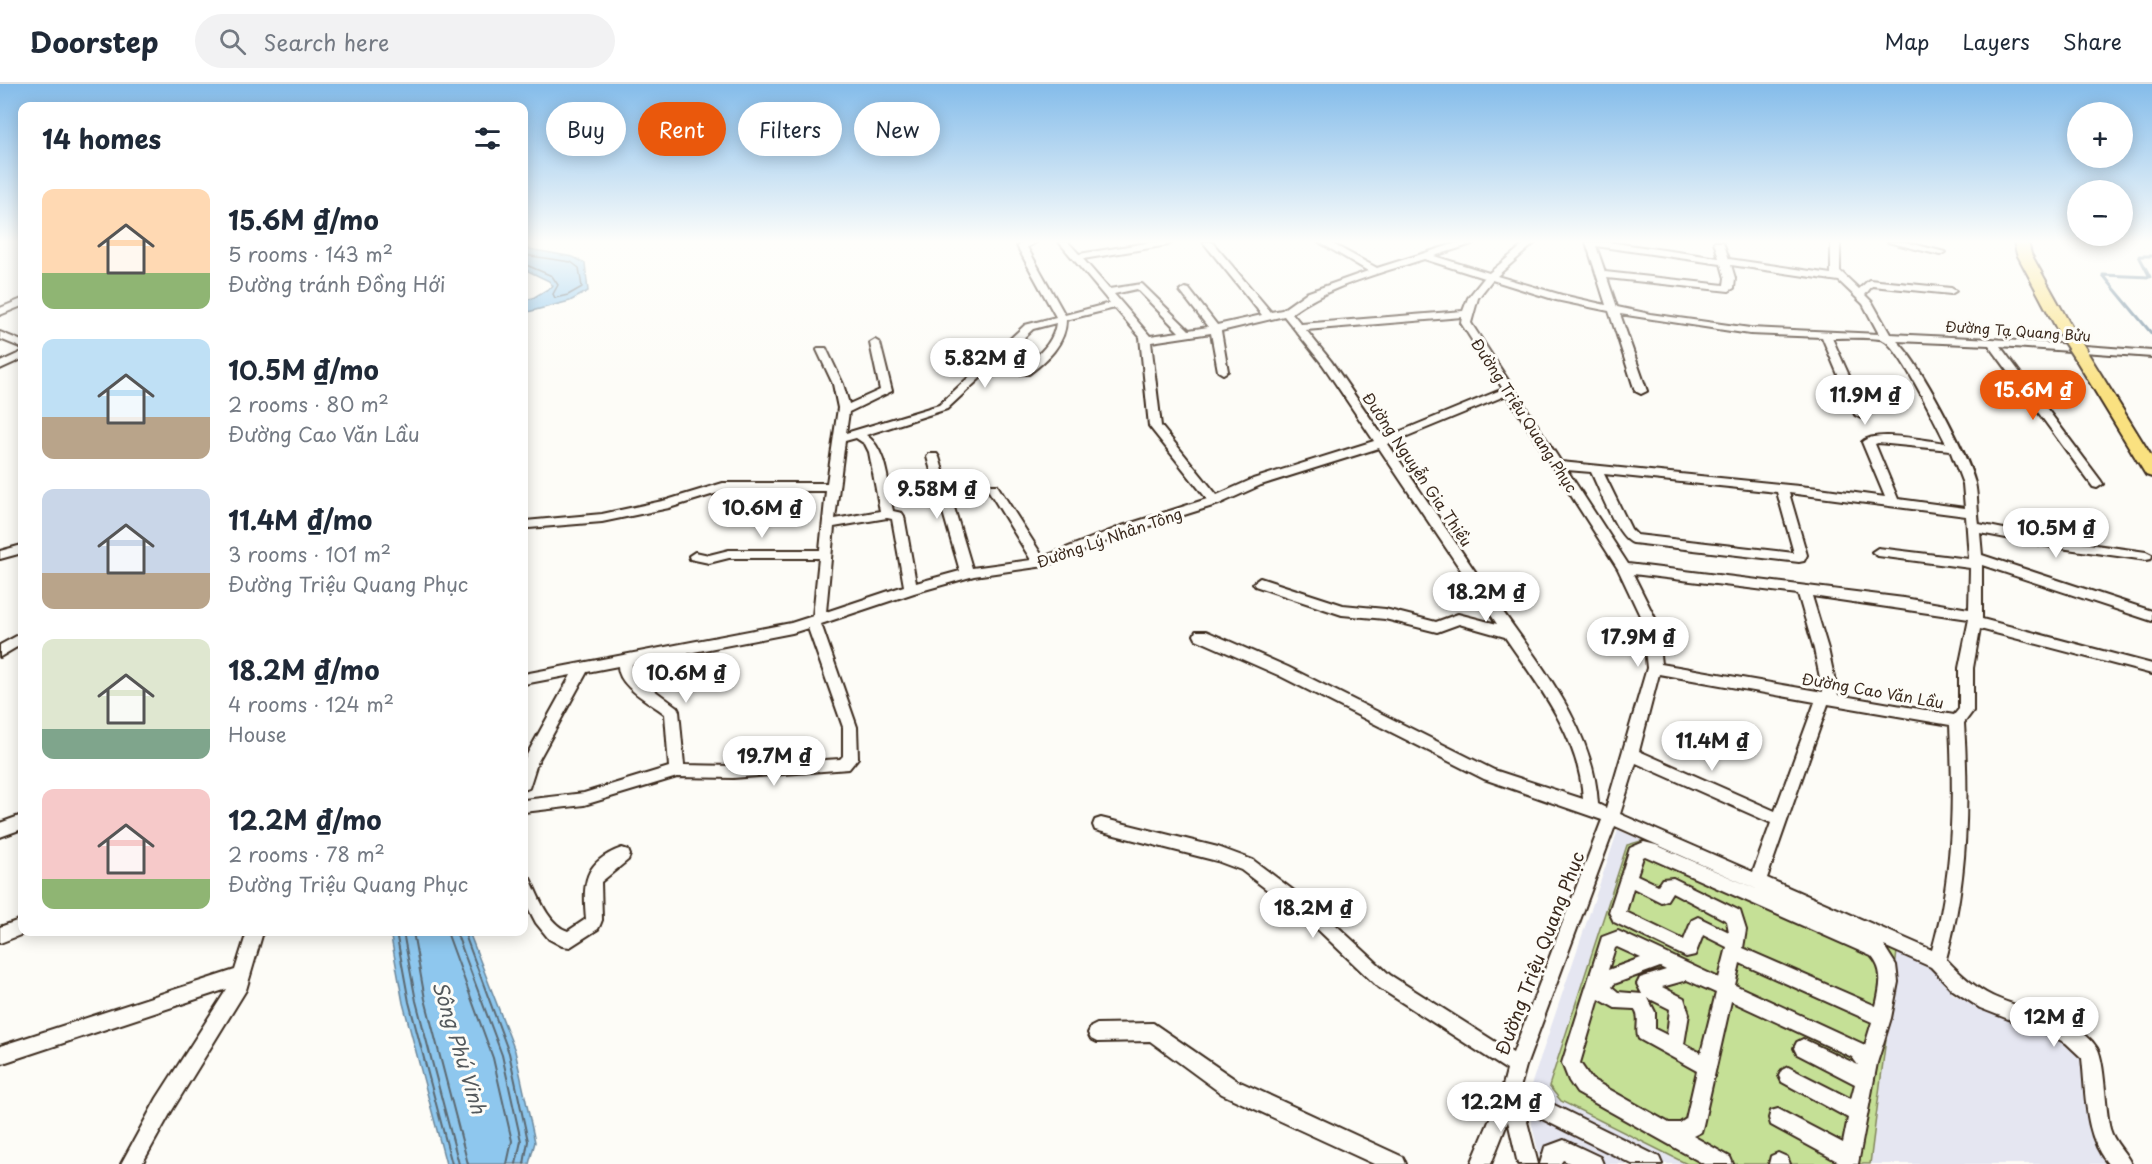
<!DOCTYPE html>
<meta charset="utf-8">
<style>
body{margin:0;font-family:"Playpen Sans",sans-serif;background:#f2f2f3;color:#1f2937;height:100vh;display:flex;flex-direction:column;font-size:22px;white-space:nowrap}
*{box-sizing:border-box;margin:0}
p{font-size:20px;color:#747a83}
.icon{flex:none;width:33px;height:33px;fill:none;stroke:currentColor;stroke-width:2;stroke-linecap:round;stroke-linejoin:round}
.map{position:relative;flex:1;overflow:hidden}
.sheet{position:absolute;left:18px;top:18px;width:510px;height:834px;display:flex;flex-direction:column;background:#fff;border-radius:12px;box-shadow:0 3px 15px #0003}
.sheet>*{flex:none}
.top-card{position:absolute;left:546px;top:18px;width:570px;height:54px;display:flex;gap:12px}
.buttons{position:absolute;left:2067px;top:18px;display:grid;gap:12px}
.buttons a{display:grid;place-items:center;width:66px;height:66px;border-radius:50%;background:#fff;box-shadow:0 3px 15px #0003;font-size:30px}
.price{position:absolute;translate:-50% -51px;padding:0 14px;border-radius:21px;background:#fff;color:#222;font-size:20px;line-height:39px;filter:drop-shadow(0 2px 3px #0008)}
.price::after{content:'';position:absolute;left:50%;top:36px;width:18px;height:14px;margin-left:-9px;background:inherit;clip-path:polygon(0 0,100% 0,50% 100%)}
.price.selected{background:#ea580c;color:#fff}
ul{padding:0;list-style:none}
li{display:flex;align-items:center;gap:18px;height:150px;padding:0 24px}
li span{display:grid;place-items:center;flex:none;width:168px;height:120px;border-radius:12px;color:#555}
li>.icon{margin-inline-start:auto}
span .icon{width:72px;height:72px;fill:#fffc;stroke-width:1}
li b{font-size:26px}
h2{display:flex;justify-content:space-between;align-items:center;height:72px;padding:0 24px;font-size:26px}
.chip{padding:0 21px;border-radius:27px;background:#fff;box-shadow:0 3px 15px #0003;font-size:21px;line-height:54px}
.chip.selected{background:#ea580c;color:#fff}
header{display:flex;align-items:center;gap:36px;box-sizing:border-box;height:84px;padding:0 30px;background:#fff;border-bottom:2px solid #e0e1e3}
header strong{font-size:28px}
nav{display:flex;gap:33px;margin-inline-start:auto;font-size:21px}
.search{width:420px;height:54px;background:#f2f2f3;display:flex;align-items:center;gap:15px;box-sizing:border-box;padding:0 21px;border-radius:33px;color:#747a83;font-size:22px}
.map>svg:first-child{display:block}
.built{fill:#e5e6f1}
.green{fill:#c5e096;stroke:#80855a;stroke-width:1.5}
.water{fill:#8ec7ee;stroke:#6d889b;stroke-width:1.5}
.lines{fill:none;stroke-linecap:round;stroke-linejoin:round}
.shore-far1{stroke:#5c6971;stroke-width:1.5}
.shore{stroke:#5c6971;stroke-width:2}
.stream{stroke:#6d889b;stroke-width:3}
.minor-casing{stroke:#3b2a1e;stroke-width:4}
.highway-casing{stroke:#3b2a1e;stroke-width:4}
.minor{fill:#fdfcf7;fill-rule:evenodd}
.highway{fill:#fae180;fill-rule:evenodd}
.highway-bridge-casing{stroke:#3b2a1e;stroke-width:19;stroke-linecap:butt}
.highway-bridge{stroke:#fae180;stroke-width:15}
.labels{text-anchor:middle;dominant-baseline:central;stroke-width:6;stroke-linejoin:round;paint-order:stroke}
.far-street-label{font-size:14px;fill:#3b2a1e;stroke:#fdfcf7}
.street-label{font-size:15px;fill:#3b2a1e;stroke:#fdfcf7}
.near-street-label{font-size:18px;fill:#3b2a1e;stroke:#fdfcf7}
.near-water-label{font-size:20px;font-style:italic;fill:#54595c;stroke:#fdfcf7}
</style>
<header>
<strong>Doorstep</strong>
<div class="search"><svg class="icon" aria-label="search" viewBox="0 0 24 24"><circle cx="10" cy="10" r="6"/><path d="M15 15l6 6"/></svg>Search here</div>
<nav><a>Map</a><a>Layers</a><a>Share</a></nav>
</header>
<div class="map">
<svg width="2152" height="1080" viewBox="0 0 2152 1080">
<rect width="100%" height="100%" fill="#fdfcf7"/>
<filter id="ink" filterUnits="userSpaceOnUse"><feTurbulence type="fractalNoise" baseFrequency=".0167" numOctaves="2"/><feDisplacementMap in="SourceGraphic" scale="12" xChannelSelector="R" yChannelSelector="G"/><feConvolveMatrix kernelMatrix="1 2 1 2 8 2 1 2 1" color-interpolation-filters="sRGB"/></filter>
<g filter="url(#ink)">
<path class="built" d="M1618,746L1937,882L1953,910L2079,965L2104,1080H1541L1526,1016Z"/>
<path class="green" d="M1648,755L1897,868L1870,1080H1687L1561,1017L1549,1002L1627,761Z"/>
<path class="water" d="M524,164L573,173L585,179L588,207L570,217L524,229V216L533,214L553,202L549,197L524,185Z
M390,848H469L515,967L535,1058L529,1080H446L403,919Z"/>
<g class="lines">
<path class="shore-far1" d="M524,171L571,178L579,184L582,203L568,211L555,214L553,210L558,201L552,192L524,180"/>
<path class="shore" d="M396,848L409,918L452,1080
M403,848L416,917L459,1080
M413,848L425,915L468,1080
M447,848L493,974L512,1057L507,1080
M456,848L502,971L521,1057L516,1080
M464,848L509,969L528,1057L524,1080"/>
<path class="stream" d="M2152,172H2139L2150,193L2103,191L2152,250"/>
<g class="minor-casing">
<path id="minor" d="M1024,158H1037L1027,163L1065,231L1110,219L1059,158H1068L1079,170L1153,158H1172L1168,161L1083,175L1109,205L1142,200L1189,246L1208,243L1180,207L1185,204L1189,205L1217,241L1262,231L1203,158H1212L1271,228L1282,226L1306,209L1368,187L1319,158H1329L1377,184L1460,158H1473L1472,160L1434,172L1489,189L1527,158H1536L1497,192L1562,211L1606,221L1586,158H1608L1719,174L1714,158H1723L1729,175L1831,190V158H1840V187L1859,205L1869,196L1951,204L1956,207L1951,210L1872,202L1865,211L1872,218L1890,250L1992,255L2152,267V273L2000,262L2101,397L2103,400L2097,404L2093,403L1989,261L1897,257C1919,277 1967,369 1975,399C1978,412 1977,427 1979,440L2053,455L2146,468L2152,471L2151,475L2146,476L2053,463L1980,449L1982,471L2152,527V537L1982,481V535L2152,580V590L1980,545L1973,584V627L1964,639C1969,718 1968,798 1946,875C1959,889 1974,903 1992,912C2023,927 2078,933 2097,964C2105,977 2105,1026 2110,1045C2114,1059 2125,1067 2131,1080H2108C2084,1052 2086,1009 2082,974L2066,959L2052,952L1980,924L1953,906L1931,883L1884,862L1896,881L1898,898L1891,934L1877,979L1858,1080H1838L1839,1078L1771,1041L1769,1034L1771,1027L1778,1025L1843,1059L1848,1034L1782,998L1779,992L1782,986L1788,983L1851,1015L1855,1000L1797,970L1794,964L1797,958L1803,955L1858,981L1852,973L1731,917L1703,1041L1701,1048L1693,1052L1730,1073L1733,1080H1704L1577,1009L1569,997L1562,979L1602,853L1618,847L1719,894L1727,863L1703,851L1695,871L1686,873L1614,838L1609,828L1630,764L1644,758L1656,761L1761,807L1615,742L1526,982L1520,1004L1659,1073L1662,1080H1632L1524,1026L1538,1080H1518L1508,1037L1491,1080H1471L1501,1009L1507,986L1378,903L1310,838L1241,786L1217,777L1095,746L1093,741L1095,736L1101,734L1218,763L1253,776L1322,828L1390,891L1513,969L1602,736L1484,695L1278,591L1196,555L1194,551L1196,547H1206L1288,583L1494,686L1583,715C1580,654 1538,601 1505,553L1459,540L1437,548L1385,535L1342,531L1255,502L1253,499L1260,494L1343,521L1385,525L1436,538L1458,530L1497,540L1379,364L1261,401L1219,420L1130,448L1045,482L974,492L914,509L821,540L857,643L858,674L849,685L733,694L677,693L584,721L524,728V716L584,709L669,683L665,630C650,618 618,603 618,582L587,588L537,679L529,704L524,706V676L571,591L524,600V590L791,539L813,532L819,474H729L709,479L690,475L689,472L695,468L709,471L729,466H820L826,407H724L669,424L602,438L529,444L525,443V437L602,430L667,416L723,399H827L838,324L833,300L817,266L818,264H826L827,266L843,300L849,320L880,306L870,259L875,256L880,259L892,307L849,328L846,349L939,321L1025,241L1056,233L1017,162ZM1596,162L1721,180L1725,194L1724,201L1605,188ZM1424,175L1484,194L1468,214L1463,227L1301,240L1292,229C1331,201 1378,190 1424,175ZM1731,181L1839,197L1863,220L1879,250L1750,244L1650,230L1617,223L1607,194L1729,207L1734,204L1735,194ZM1492,196L1556,216L1609,227L1635,307L1641,310L1647,307L1620,230L1750,250L1822,253L1855,331L1861,334L1867,331L1832,254C1844,254 1875,253 1883,256C1900,263 1936,340 1946,359C1927,357 1876,345 1862,358L1885,413L1819,404L1561,378L1471,239L1478,214ZM1137,205L1179,248L1150,252L1114,210ZM1115,224L1140,253L1149,342L1207,415L1122,442L1043,473L997,401H989L987,404L1031,476L972,484L939,373L937,370H929L927,373L960,487L916,499L904,432L902,429L893,427C888,403 888,366 866,351L947,325L1033,245L1056,239C1053,263 1034,272 1020,288L1021,290H1029C1046,277 1066,260 1066,236ZM1284,232L1323,281L1374,357L1253,395L1217,411L1161,342L1151,258L1211,249L1218,287L1223,290L1228,287L1221,247ZM1462,233L1461,239L1503,305L1384,354L1331,277L1306,246ZM1507,311L1618,485L1642,536L1647,584L1606,724L1598,720C1594,642 1536,576 1494,515C1459,464 1424,412 1388,360ZM856,354L865,360L869,368L880,427L835,435L845,357ZM1878,359L1950,366L1963,400L1965,424L1898,415L1875,360ZM1567,386L1591,388C1599,404 1617,454 1633,459L1799,478L1804,477L1807,471L1789,409L1966,432L1969,475L1878,464L1872,468L1878,472L1970,484L1969,525L1904,514L1628,480ZM1604,390L1777,408L1794,469L1637,451L1631,445ZM887,434L892,435L904,502L826,528L834,443ZM1633,490L1798,510L1814,565L1823,608L1661,580L1656,536ZM1812,512L1969,535L1959,584V625L1954,631L1838,611L1828,565ZM808,544L843,643V672L840,675L733,682L684,681L679,627L677,623L634,591L632,580L792,549ZM1659,590L1815,618L1775,727L1639,667ZM1828,620L1950,641C1954,717 1953,794 1932,866L1767,794ZM1636,679L1771,739L1753,788L1620,730ZM1645,772L1871,872C1885,887 1880,904 1876,922L1743,864L1746,846L1740,827L1673,794L1662,795L1658,801L1637,791L1643,773ZM1633,804L1661,818L1667,816L1672,808L1727,837L1729,848L1698,833L1692,836L1684,856L1626,828ZM1617,863L1641,874L1608,886L1615,864ZM1740,879L1872,938L1865,961L1735,901ZM1660,883L1666,886L1640,894L1637,900L1642,910L1618,908L1612,903L1614,900ZM1687,896L1716,909L1701,969L1684,960L1689,930L1684,914L1662,903ZM1648,914L1670,925L1667,951L1655,945V928ZM1599,915L1615,924L1634,925C1642,934 1634,945 1639,955L1697,987L1686,1035L1680,1039H1669L1591,995L1580,979Z
M1888,158H1905L1945,168L1940,171Z
M22,215V222L0,231V224Z
M0,248L22,257V264L0,255Z
M22,268V275L0,285V278Z
M22,461V469L0,475V467Z
M22,549V560L0,573V561Z
M22,731V745L0,753V739Z
M622,764L628,766L630,771L628,776L601,798L602,836L600,841L598,845L570,863L562,862L549,855L536,839L524,816V792L530,794C538,811 548,841 568,847L586,835C583,799 583,778 622,764Z
M22,835V848H28L0,859V843Z
M247,848H263L246,906L171,1028L142,1080H121L157,1014L227,905L0,980V962L235,886Z
M1153,939L1236,996L1403,1073L1406,1080H1374L1222,1010L1150,957L1097,958L1091,955L1088,949L1091,943L1097,940Z
M1564,1056L1600,1073L1603,1080H1572L1563,1076L1560,1080H1540L1545,1063Z
M1778,1069L1787,1073L1790,1080H1769L1771,1072Z"/>
</g>
<g class="highway-casing">
<path id="highway" d="M2014,158H2028L2031,170L2076,251L2073,254H2063L2060,251L2017,170Z
M2081,266L2089,271L2152,373V393L2146,391L2073,271Z"/>
</g>
<use href="#minor" class="minor"/>
<use href="#highway" class="highway"/>
<g class="highway-bridge-casing">
<path id="highway-bridge" d="M2068,251L2081,271"/>
</g>
<use href="#highway-bridge" class="highway-bridge"/>
</g>
</g>
<linearGradient id="sky" x2="0" y2="1"><stop stop-color="#84bcea"/><stop offset="0.51" stop-color="#fefefb"/><stop offset="1" stop-color="#fefefb" stop-opacity="0"/></linearGradient>
<rect width="2152" height="309" fill="url(#sky)"/>
<g class="labels">
<g class="far-street-label">
<text transform="translate(2018 247) rotate(4)">Đường Tạ Quang Bửu</text>
</g>
<g class="street-label">
<text transform="translate(1525 331) rotate(57)">Đường Triệu Quang Phục</text>
<text transform="translate(1418 385) rotate(56)">Đường Nguyễn Gia Thiều</text>
<text transform="translate(1109 453) rotate(-19)">Đường Lý Nhân Tông</text>
<text transform="translate(1873 606) rotate(10)">Đường Cao Văn Lầu</text>
</g>
<g class="near-street-label">
<text transform="translate(1539 869) rotate(-69)">Đường Triệu Quang Phục</text>
</g>
<g class="near-water-label">
<text transform="translate(460 963) rotate(73)">Sông Phú Vinh</text>
</g>
</g>
</svg>
<div class="buttons">
<a>+</a>
<a>−</a>
</div>
<b class="price" style="left:985px;top:305px">5.82M ₫</b>
<b class="price selected" style="left:2033px;top:337px">15.6M ₫</b>
<b class="price" style="left:1865px;top:342px">11.9M ₫</b>
<b class="price" style="left:937px;top:436px">9.58M ₫</b>
<b class="price" style="left:762px;top:455px">10.6M ₫</b>
<b class="price" style="left:2056px;top:475px">10.5M ₫</b>
<b class="price" style="left:1486px;top:539px">18.2M ₫</b>
<b class="price" style="left:1638px;top:584px">17.9M ₫</b>
<b class="price" style="left:686px;top:620px">10.6M ₫</b>
<b class="price" style="left:1712px;top:688px">11.4M ₫</b>
<b class="price" style="left:774px;top:703px">19.7M ₫</b>
<b class="price" style="left:1313px;top:855px">18.2M ₫</b>
<b class="price" style="left:2054px;top:964px">12M ₫</b>
<b class="price" style="left:1501px;top:1049px">12.2M ₫</b>
<div class="top-card">
<a class="chip">Buy</a>
<a class="chip selected">Rent</a>
<a class="chip">Filters</a>
<a class="chip">New</a>
</div>
<section class="sheet">
<h2>14 homes<svg class="icon" aria-label="filters" viewBox="0 0 24 24"><path d="M4 7h16M4 17h16"/><circle cx="9" cy="7" r="2"/><circle cx="15" cy="17" r="2"/></svg></h2>
<ul>
<li><span style="background:linear-gradient(#ffd9b3 70%,#8fb573 0)"><svg class="icon" aria-label="home" viewBox="0 0 24 24"><path d="M3 11l9-7 9 7M6 9v11h12V9"/></svg></span><div><b>15.6M ₫/mo</b><p>5 rooms · 143 m²</p><p>Đường tránh Đồng Hới</p></div></li>
<li><span style="background:linear-gradient(#bfe0f5 65%,#b9a48a 0)"><svg class="icon" aria-label="home" viewBox="0 0 24 24"><path d="M3 11l9-7 9 7M6 9v11h12V9"/></svg></span><div><b>10.5M ₫/mo</b><p>2 rooms · 80 m²</p><p>Đường Cao Văn Lầu</p></div></li>
<li><span style="background:linear-gradient(#c9d6e8 70%,#b9a48a 0)"><svg class="icon" aria-label="home" viewBox="0 0 24 24"><path d="M3 11l9-7 9 7M6 9v11h12V9"/></svg></span><div><b>11.4M ₫/mo</b><p>3 rooms · 101 m²</p><p>Đường Triệu Quang Phục</p></div></li>
<li><span style="background:linear-gradient(#dfe7d0 75%,#7fa58c 0)"><svg class="icon" aria-label="home" viewBox="0 0 24 24"><path d="M3 11l9-7 9 7M6 9v11h12V9"/></svg></span><div><b>18.2M ₫/mo</b><p>4 rooms · 124 m²</p><p>House</p></div></li>
<li><span style="background:linear-gradient(#f6c9c9 75%,#8fb573 0)"><svg class="icon" aria-label="home" viewBox="0 0 24 24"><path d="M3 11l9-7 9 7M6 9v11h12V9"/></svg></span><div><b>12.2M ₫/mo</b><p>2 rooms · 78 m²</p><p>Đường Triệu Quang Phục</p></div></li>
</ul>
</section>
</div>
